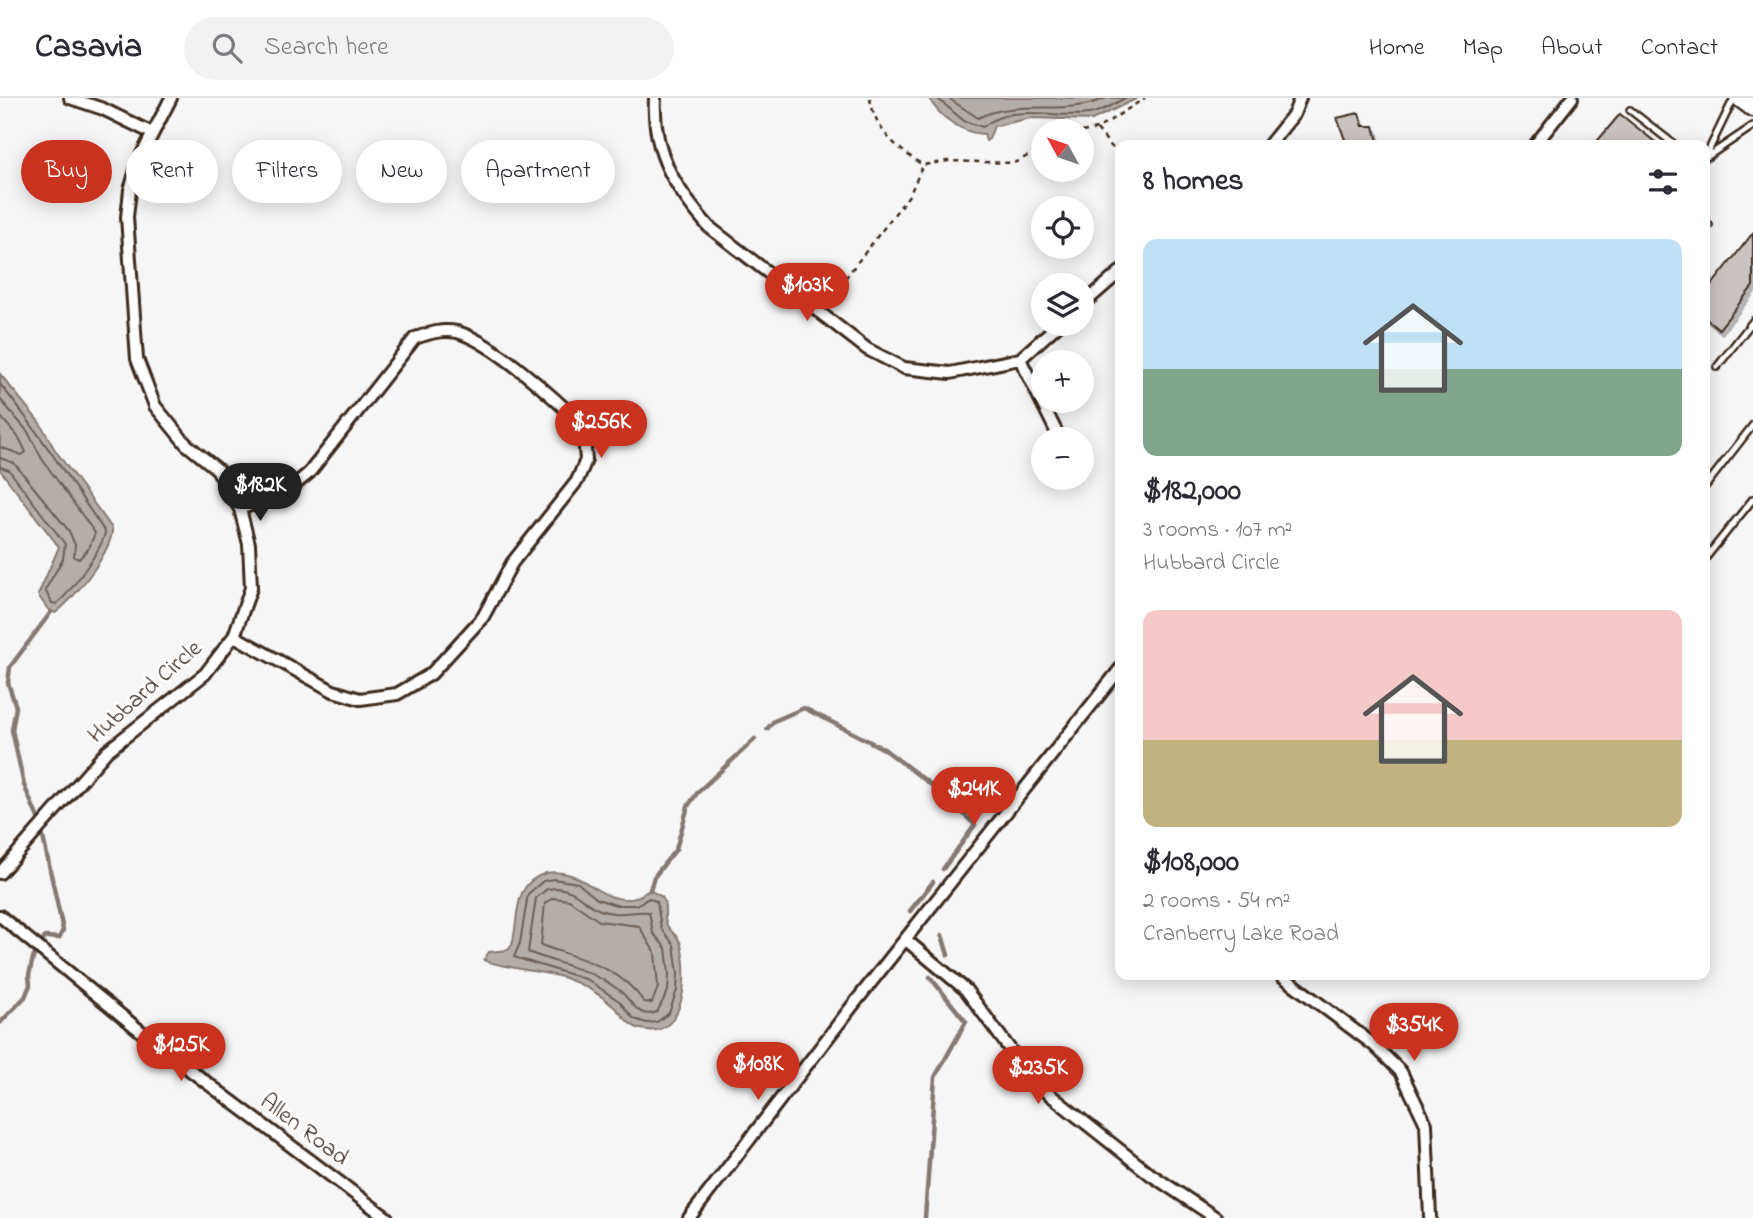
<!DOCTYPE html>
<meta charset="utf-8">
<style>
body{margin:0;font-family:"Indie Flower",sans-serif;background:#f2f2f3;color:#2b2b33;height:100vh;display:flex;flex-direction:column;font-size:26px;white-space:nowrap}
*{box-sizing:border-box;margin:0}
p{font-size:23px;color:#7c7c81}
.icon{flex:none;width:38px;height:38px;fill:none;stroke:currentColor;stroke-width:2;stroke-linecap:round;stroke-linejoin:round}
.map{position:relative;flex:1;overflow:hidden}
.sheet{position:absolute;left:1115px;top:42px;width:595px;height:840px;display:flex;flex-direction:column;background:#fff;border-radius:14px;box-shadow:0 4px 18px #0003}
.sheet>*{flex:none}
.top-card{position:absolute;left:21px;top:42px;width:665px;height:63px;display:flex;gap:14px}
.needle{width:46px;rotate:310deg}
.tools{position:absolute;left:1031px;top:21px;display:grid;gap:14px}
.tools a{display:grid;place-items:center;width:63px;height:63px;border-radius:50%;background:#fff;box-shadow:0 4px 18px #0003;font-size:35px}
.price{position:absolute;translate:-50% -60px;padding:0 16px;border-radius:24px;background:#c8321e;color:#fff;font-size:23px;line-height:46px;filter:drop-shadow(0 2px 4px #0008)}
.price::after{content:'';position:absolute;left:50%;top:42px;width:21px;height:16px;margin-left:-10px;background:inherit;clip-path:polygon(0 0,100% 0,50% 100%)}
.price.active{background:#222;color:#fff}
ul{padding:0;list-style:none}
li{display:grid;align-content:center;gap:14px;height:371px;padding:0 28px}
li span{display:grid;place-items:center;height:217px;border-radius:14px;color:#555}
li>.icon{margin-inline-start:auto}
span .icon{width:126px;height:126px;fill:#fffc;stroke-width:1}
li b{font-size:30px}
h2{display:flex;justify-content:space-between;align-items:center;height:84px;padding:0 28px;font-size:30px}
.tag{padding:0 24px;border-radius:32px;background:#fff;box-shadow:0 4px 18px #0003;font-size:24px;line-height:63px}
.tag.active{background:#c8321e;color:#fff}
header{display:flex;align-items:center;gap:42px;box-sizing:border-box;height:98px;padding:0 35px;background:#fff;border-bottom:2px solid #e1e1e2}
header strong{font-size:33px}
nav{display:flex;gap:38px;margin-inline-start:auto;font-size:24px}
.search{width:490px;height:63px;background:#f2f2f3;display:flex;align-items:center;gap:18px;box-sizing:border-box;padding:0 24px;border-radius:38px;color:#7c7c81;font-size:26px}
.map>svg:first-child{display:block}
.water{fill:#b4aeaa;stroke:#847972;stroke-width:2}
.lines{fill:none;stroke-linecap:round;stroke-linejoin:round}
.shore{stroke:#6b5f56;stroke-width:2}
.stream{stroke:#847972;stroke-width:4.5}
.building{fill:#c9c3c1;stroke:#3b2a1e;stroke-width:2;filter:url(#shadow)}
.service-casing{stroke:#3b2a1e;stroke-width:10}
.minor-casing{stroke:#3b2a1e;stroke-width:16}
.primary-casing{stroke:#3b2a1e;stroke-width:23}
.path{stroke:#3b2a1e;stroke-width:2.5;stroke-dasharray:5 5;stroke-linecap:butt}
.service{stroke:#fff;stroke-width:5}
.minor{stroke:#fff;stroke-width:10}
.primary{stroke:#fff;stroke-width:18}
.labels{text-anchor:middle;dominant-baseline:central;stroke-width:5;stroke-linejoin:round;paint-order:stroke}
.street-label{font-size:24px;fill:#3b2a1e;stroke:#fff}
</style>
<header>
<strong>Casavia</strong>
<div class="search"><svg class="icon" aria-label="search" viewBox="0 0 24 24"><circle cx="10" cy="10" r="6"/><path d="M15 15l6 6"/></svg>Search here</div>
<nav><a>Home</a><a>Map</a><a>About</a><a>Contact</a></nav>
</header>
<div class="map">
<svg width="1753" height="1120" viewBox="0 0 1753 1120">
<defs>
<filter id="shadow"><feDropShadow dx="3" dy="5" stdDeviation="0" flood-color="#0004"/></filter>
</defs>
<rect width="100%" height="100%" fill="#f7f6f6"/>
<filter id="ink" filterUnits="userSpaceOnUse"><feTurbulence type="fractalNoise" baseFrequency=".0143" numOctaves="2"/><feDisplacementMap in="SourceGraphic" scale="14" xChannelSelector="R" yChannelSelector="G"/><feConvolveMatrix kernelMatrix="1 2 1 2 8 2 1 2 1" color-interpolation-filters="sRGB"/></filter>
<g filter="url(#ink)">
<path class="water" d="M929,0H1138L1092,22L1031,20L994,28L989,41L986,43L984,36C963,36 938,18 929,0Z
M0,276L40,325L55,352L112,430C114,451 72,504 55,515L47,510L38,497L59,449L0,372Z
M546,775C584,769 595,803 630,801C638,801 643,795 650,792L662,799C668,808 663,816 666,825C669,834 679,837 681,847C688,872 687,938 646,932C628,930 625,918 613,908C599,895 580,885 562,879C545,874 493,868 484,862L489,854L508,852L512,847C520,819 511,786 546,775Z"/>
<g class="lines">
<path class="shore" d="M937,0L964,23L983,29C1012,4 1055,21 1089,16C1102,14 1114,6 1125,0
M948,0L978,20C1018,0 1066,19 1106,0
M0,286C38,333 71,384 105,434C104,448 68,498 56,506L52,505L45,492L63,461L65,446L9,372L0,369
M0,301L28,334L42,361L95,435L89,450L79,461L74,459L75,447L69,433L14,365L0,360
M0,318L19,340L26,354L22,357L0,349
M553,781L578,785L597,801L616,807H636L649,800L657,804L661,830L674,847L678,876L677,892L669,915L657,924L647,925L634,921L619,903L588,882L514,859L520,845L528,796L543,783Z
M556,790C579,792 581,804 600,812C618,819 633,812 649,814L653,835L666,850L669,876L668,893L657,914C637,922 632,902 619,892C586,869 563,868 528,854L536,800L547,791Z
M553,800L569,802L599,823L639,828L655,855L658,889L652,905L644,904C620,868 579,861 541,847L545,805Z"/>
<path class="stream" d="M767,631L774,623L804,610L884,651L942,695L975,727L943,771
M650,792L654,779L676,751L688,708L698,694L755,641
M910,813L933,784
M942,837L948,857
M0,925L25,899L30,887L29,877L33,860L45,839L59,840L63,832L40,725L24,687L12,632L16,609L8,585L10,569L51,514
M925,1120L935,979L966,924L930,879"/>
</g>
<path class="building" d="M1359,15L1363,28H1374L1379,47H1347L1337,20Z
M1620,16L1659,47H1594Z
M1753,135V188L1719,231L1704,219V197Z"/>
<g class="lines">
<g class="service-casing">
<path id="service" d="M1630,12L1675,47
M1707,59L1753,28
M1704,62L1734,0
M1704,123L1709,127L1704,132
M1717,269L1753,223
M1704,390L1753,327
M1704,462L1753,401"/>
</g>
<g class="minor-casing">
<path id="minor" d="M70,0L103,11L152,35
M655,0C652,54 674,89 709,129L867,251L904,270L950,275L1020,261L1059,226
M1269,47L1294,16L1300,0
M1535,47L1572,0
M1082,207L1120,174
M1020,261L1060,341
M234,538L333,593L360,601L397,596L431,576L483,519L512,465L577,383L586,362L583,328C557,302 492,243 457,234C442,231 430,235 415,240L309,375L287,393L240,411
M0,775L107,653L205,576L234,538L251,490L249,446L240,411L217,371L186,346L155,308L137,261L127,119L130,92L139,62L171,0
M0,818L166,954L387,1120
M906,842L966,892L1035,985L1150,1076L1216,1120
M1281,877L1374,947L1401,974L1426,1026L1430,1120
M689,1120L853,907L1120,571"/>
</g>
<g class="primary-casing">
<path id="primary" d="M1741,0L1753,9"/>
</g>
<path class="path" d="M870,0C875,32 896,50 923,67L948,63L1014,65L1043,50
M1097,31L1120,59
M1082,34L1097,31L1145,0
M827,204L910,96L923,67"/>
<use href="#service" class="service"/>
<use href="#minor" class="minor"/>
<use href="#primary" class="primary"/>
</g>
</g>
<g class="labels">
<g class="street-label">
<text transform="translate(145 594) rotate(-41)">Hubbard Circle</text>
<text transform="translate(304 1032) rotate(37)">Allen Road</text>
</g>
</g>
</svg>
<div class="tools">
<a><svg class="needle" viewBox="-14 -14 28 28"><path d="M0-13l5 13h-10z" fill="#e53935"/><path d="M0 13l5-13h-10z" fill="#7c7c81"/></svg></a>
<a><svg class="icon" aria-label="locate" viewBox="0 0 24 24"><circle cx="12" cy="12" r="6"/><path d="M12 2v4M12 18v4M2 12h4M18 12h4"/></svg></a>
<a><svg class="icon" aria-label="layers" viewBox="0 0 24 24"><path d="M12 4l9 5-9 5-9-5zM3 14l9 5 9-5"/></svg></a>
<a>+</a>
<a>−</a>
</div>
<b class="price" style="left:807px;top:225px">$103K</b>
<b class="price" style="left:601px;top:362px">$256K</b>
<b class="price active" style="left:260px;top:425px">$182K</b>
<b class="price" style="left:974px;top:729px">$241K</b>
<b class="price" style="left:1414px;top:965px">$354K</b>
<b class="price" style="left:181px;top:985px">$125K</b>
<b class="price" style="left:758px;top:1004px">$108K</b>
<b class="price" style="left:1038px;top:1008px">$235K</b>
<div class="top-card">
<a class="tag active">Buy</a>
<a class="tag">Rent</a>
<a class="tag">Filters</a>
<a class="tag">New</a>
<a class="tag">Apartment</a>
</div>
<section class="sheet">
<h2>8 homes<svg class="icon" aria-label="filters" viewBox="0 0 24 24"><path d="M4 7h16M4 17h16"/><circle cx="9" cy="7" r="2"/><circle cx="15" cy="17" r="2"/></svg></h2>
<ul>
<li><span style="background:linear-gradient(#bfe0f5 60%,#7fa58c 0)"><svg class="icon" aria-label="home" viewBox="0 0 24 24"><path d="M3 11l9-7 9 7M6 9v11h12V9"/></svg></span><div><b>$182,000</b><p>3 rooms · 107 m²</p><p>Hubbard Circle</p></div></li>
<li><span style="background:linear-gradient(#f6c9c9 60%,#c2b280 0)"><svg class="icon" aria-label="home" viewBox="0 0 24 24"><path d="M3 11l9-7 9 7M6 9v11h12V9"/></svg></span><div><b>$108,000</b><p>2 rooms · 54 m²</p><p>Cranberry Lake Road</p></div></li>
</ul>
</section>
</div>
